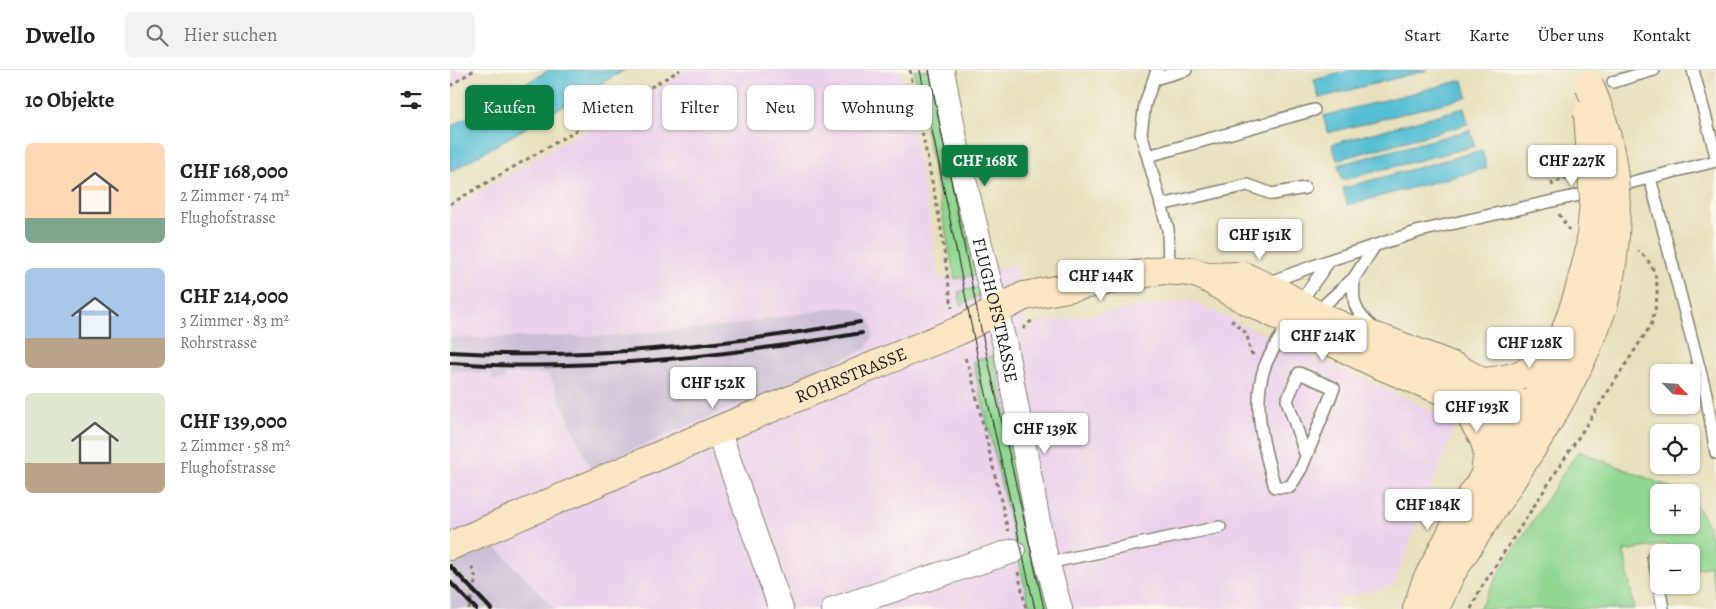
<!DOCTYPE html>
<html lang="de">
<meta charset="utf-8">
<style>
body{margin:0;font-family:Alegreya,serif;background:#f2f2f2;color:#222;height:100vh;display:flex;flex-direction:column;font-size:19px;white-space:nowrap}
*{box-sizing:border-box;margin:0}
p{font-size:16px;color:#767676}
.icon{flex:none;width:28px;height:28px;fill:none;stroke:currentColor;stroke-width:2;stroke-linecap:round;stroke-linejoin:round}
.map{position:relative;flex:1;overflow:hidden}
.side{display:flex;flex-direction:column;background:#fff;width:450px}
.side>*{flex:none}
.hud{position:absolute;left:15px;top:15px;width:475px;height:45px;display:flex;gap:10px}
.needle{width:32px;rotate:115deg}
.fabs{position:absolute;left:1200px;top:294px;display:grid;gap:10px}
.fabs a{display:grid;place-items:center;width:50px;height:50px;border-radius:8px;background:#fff;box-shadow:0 1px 4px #0004;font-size:25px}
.price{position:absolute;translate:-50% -42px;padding:0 11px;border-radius:5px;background:#fff;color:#222;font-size:16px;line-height:32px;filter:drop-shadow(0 1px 2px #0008)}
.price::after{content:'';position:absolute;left:50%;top:30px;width:15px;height:11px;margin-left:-8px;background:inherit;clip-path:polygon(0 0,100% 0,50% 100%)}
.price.on{background:#0b8043;color:#fff}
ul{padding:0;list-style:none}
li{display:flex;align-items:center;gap:15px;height:125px;padding:0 25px}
li span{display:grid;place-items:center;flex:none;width:140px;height:100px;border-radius:8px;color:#555}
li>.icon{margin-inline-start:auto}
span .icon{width:60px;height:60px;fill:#fffc;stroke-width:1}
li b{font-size:21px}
h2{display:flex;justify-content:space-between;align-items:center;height:60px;padding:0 25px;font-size:21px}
.tag{padding:0 18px;border-radius:8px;background:#fff;box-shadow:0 1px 4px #0004;font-size:18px;line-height:45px}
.tag.on{background:#0b8043;color:#fff}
header{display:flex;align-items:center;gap:30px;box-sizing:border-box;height:70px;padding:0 25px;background:#fff;border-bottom:1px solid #e0e0e0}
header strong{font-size:24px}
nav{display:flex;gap:28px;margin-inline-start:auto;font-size:18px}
.search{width:350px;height:45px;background:#f2f2f2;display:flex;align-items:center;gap:12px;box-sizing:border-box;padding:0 18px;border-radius:8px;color:#767676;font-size:19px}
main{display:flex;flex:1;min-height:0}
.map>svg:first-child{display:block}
.built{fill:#ebd1eb}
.industrial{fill:#cbbfd5}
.green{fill:#90d791;stroke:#567a56}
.water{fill:#57bfd4;stroke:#3a6e78}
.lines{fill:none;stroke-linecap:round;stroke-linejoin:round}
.lane-casing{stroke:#827e6c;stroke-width:14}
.street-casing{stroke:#827e6c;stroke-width:26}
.secondary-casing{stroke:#827e6c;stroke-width:30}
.path{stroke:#827e6c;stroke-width:3;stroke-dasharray:4 4;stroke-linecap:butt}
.lane{stroke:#fff;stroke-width:11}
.street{stroke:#fff;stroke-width:24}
.secondary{stroke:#fbe6c4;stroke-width:28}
.tram{stroke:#1c1c1c;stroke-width:1}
.rail{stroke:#1c1c1c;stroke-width:4}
.secondary-bridge-casing{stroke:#827e6c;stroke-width:30;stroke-linecap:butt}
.secondary-bridge{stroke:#fbe6c4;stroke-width:28}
.labels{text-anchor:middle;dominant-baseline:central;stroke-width:4;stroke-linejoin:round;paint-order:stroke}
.street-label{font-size:18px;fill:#1c1c1c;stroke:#fbf7ec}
</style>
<header>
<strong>Dwello</strong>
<div class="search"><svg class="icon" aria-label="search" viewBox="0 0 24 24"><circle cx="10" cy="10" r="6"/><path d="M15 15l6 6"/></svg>Hier suchen</div>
<nav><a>Start</a><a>Karte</a><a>Über uns</a><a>Kontakt</a></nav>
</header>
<main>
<section class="side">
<h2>10 Objekte<svg class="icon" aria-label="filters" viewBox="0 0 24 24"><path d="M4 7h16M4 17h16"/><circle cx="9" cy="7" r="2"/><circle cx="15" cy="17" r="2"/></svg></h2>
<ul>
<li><span style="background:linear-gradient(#ffd9b3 75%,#7fa58c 0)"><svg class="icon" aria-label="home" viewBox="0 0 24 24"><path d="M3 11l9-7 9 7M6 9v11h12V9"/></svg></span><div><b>CHF 168,000</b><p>2 Zimmer · 74 m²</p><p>Flughofstrasse</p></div></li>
<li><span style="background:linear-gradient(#a9c7e8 70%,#b9a48a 0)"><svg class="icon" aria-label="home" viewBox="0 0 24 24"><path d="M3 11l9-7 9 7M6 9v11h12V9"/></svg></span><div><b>CHF 214,000</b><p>3 Zimmer · 83 m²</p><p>Rohrstrasse</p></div></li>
<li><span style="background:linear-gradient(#dfe7d0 70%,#b9a48a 0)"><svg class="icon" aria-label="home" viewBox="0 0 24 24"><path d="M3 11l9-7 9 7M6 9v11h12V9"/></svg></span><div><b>CHF 139,000</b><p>2 Zimmer · 58 m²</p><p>Flughofstrasse</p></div></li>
</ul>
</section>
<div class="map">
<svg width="1266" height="539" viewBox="0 0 1266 539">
<rect width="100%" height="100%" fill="#fbf7ec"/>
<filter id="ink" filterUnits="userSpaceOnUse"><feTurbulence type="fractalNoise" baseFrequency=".02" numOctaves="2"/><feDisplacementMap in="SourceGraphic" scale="10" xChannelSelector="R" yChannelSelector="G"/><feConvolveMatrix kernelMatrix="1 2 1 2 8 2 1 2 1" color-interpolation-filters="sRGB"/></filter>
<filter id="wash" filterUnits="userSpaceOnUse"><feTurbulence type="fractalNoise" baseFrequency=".0096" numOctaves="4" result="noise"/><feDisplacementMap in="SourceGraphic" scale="20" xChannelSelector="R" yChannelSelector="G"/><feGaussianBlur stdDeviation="1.12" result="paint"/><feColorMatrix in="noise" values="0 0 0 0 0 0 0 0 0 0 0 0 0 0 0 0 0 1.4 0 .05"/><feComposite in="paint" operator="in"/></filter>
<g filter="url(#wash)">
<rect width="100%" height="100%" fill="#e7e0bc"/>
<path class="built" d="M0,0H28L0,16Z
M237,0H451L482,160L489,209L525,205L566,194L576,262L590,253L739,230L1007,352L943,516L884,530L887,539H601L542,286L523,291L580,539H105L45,476L0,466V301L42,303V310H54V304H99L391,237L278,256L160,266L0,268V139Z"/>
<path class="industrial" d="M391,237L408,240L416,245L421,252L423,265L416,279L140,398L99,304H55L54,310H42V303L0,301V268L160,266L278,256Z
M45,476L105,539H0V495Z"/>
<path class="green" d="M464,0H486L526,205L505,209Z
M528,217L529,225L511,236L508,222Z
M543,286L601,539H580L523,291Z
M1128,381L1232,422H1209V455H1241V430C1266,456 1266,492 1266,528L1260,496L1241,500V482H1219L1217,474L1174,481L1184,539H1029L1051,500Z"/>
<path class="water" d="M99,0H175L0,102V57Z
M902,0H978L869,28L864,10Z
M1013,10L1017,27L878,63L873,46Z
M1014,38L1018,54L887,90L882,74Z
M1020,60L1025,76L892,110L888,95Z
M1032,80L1037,98L897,135L893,118Z"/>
</g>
<g filter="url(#ink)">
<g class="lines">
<g class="lane-casing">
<path id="lane" d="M707,0L695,34L691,63L718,159L719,200
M1243,0L1266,86
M704,9L736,0
M1163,12L1204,0
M698,86L864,40
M1200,108L1256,324L1266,383
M1163,117L1266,91
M711,135L798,115L822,124L855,118
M904,208C902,233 904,241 923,258
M817,213L880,190L970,161L1143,122
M848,235L880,190
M864,244L904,208L924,177
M840,252C832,266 821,280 815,296C801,333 814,380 825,417H840L851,399L884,318L849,303L837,330L856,386
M1203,487L1209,514
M597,493L770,457
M1209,515L1213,539"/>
</g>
<g class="street-casing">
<g id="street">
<path id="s1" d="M492,0L509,90L555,276L592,473L610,539"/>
<path d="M268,360L331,539"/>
<path d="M384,539L563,481"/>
</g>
</g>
<g class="secondary-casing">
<g id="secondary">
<path d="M756,207L793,206L832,224L865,244L896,258L935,270L1005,297L1080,339L1093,360"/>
<path d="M1035,312C1073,308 1081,302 1108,276"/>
<path d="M1011,330L1034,369L1038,382L1035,404"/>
<path id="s2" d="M0,476L268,360L508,261L574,226L713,200L742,202L756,207L784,224L925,293L1008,327L1067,359L1093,360"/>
<path d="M989,530L1000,505C1055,416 1121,333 1154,233"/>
<path d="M967,539L976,512L1017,433L1099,308L1128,225"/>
</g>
</g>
<path class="path" d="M460,0L490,152L502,238
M0,16L24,0
M1103,116L1102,113L1119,108
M0,134L230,0
M1109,144L1119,160
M781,250L797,264L800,282L804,285
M573,259L580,252L586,250
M515,288L521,303L558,461
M568,502L576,539
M19,539L26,508L20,493
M1021,539L1031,518L1201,255C1209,229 1213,199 1188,181"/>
<use href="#lane" class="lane"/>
<use href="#street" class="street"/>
<use href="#secondary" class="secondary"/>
<path class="tram" d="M470,0L527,284L585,539
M479,0L529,250L594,539"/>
<path class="rail" d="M0,282C137,290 275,276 410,252
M0,293C138,302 276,286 412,263
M0,496L41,539
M0,512L26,539"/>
<g class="secondary-bridge-casing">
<path id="secondary-bridge" d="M1139,15C1170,84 1173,160 1154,233
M1128,225L1140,179L1144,130L1138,44"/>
</g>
<use href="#secondary-bridge" class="secondary-bridge"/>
</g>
</g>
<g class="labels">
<g class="street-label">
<text stroke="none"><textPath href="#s1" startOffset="246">FLUGHOFSTRASSE</textPath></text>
<text stroke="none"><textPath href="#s2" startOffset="436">ROHRSTRASSE</textPath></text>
</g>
</g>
</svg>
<div class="fabs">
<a><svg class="needle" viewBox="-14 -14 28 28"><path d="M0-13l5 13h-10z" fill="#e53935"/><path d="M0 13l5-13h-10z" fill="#767676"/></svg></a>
<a><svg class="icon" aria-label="locate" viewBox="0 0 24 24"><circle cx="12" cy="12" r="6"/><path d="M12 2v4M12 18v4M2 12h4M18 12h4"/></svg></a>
<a>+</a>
<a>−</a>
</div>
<b class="price on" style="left:535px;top:117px">CHF 168K</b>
<b class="price" style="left:1122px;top:117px">CHF 227K</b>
<b class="price" style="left:810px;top:191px">CHF 151K</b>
<b class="price" style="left:651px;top:232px">CHF 144K</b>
<b class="price" style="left:873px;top:292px">CHF 214K</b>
<b class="price" style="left:1080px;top:299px">CHF 128K</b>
<b class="price" style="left:263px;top:339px">CHF 152K</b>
<b class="price" style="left:1027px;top:363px">CHF 193K</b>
<b class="price" style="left:595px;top:385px">CHF 139K</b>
<b class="price" style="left:978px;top:461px">CHF 184K</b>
<div class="hud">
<a class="tag on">Kaufen</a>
<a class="tag">Mieten</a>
<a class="tag">Filter</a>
<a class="tag">Neu</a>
<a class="tag">Wohnung</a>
</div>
</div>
</main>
